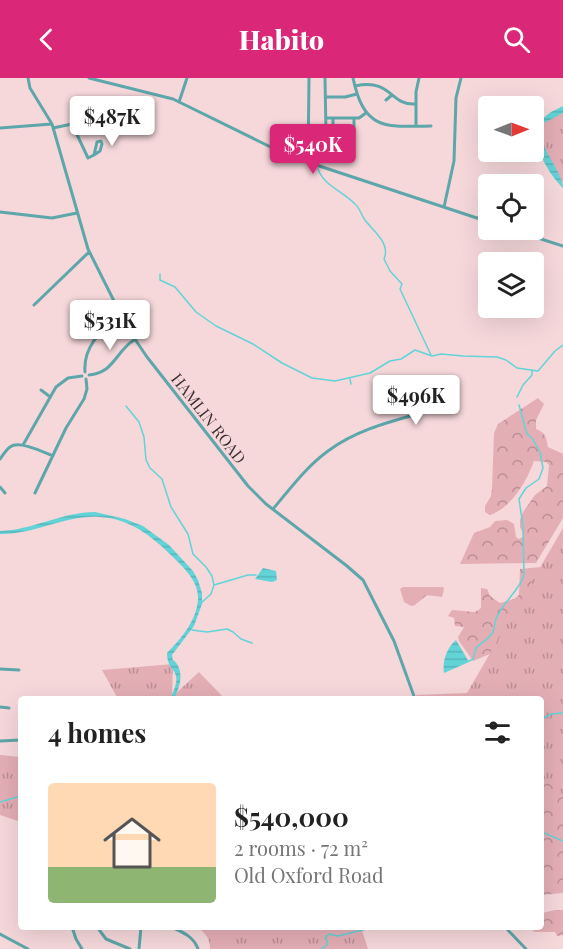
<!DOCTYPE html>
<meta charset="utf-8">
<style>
body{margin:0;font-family:"Playfair Display",serif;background:#f6f6f6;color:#222;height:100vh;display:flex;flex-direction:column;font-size:22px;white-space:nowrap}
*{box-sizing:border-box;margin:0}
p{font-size:20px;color:#767676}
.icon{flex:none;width:33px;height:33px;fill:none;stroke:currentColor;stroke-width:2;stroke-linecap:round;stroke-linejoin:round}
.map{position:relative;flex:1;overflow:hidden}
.sheet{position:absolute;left:18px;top:618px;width:526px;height:234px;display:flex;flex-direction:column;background:#fff;border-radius:6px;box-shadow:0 6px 24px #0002}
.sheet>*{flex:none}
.needle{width:39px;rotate:89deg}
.tools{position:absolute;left:478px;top:18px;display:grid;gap:12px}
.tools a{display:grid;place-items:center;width:66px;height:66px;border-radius:6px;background:#fff;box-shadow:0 6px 24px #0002;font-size:30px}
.price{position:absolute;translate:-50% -51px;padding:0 14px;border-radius:6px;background:#fff;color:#222;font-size:20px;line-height:39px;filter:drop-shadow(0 2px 3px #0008)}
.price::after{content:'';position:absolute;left:50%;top:36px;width:18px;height:14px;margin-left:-9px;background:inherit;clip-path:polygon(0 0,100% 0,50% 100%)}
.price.selected{background:#db2777;color:#fff}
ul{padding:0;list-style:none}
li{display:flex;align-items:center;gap:18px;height:150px;padding:0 30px}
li+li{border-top:2px solid #e0e0e0}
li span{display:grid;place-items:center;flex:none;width:168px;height:120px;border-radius:6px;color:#555}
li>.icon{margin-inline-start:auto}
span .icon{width:72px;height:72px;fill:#fffc;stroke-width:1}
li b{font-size:26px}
h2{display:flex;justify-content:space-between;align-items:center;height:72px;padding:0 30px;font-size:26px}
header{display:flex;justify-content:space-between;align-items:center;height:78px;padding:0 30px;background:#db2777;color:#fff;font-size:27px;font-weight:800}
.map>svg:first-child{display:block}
.forest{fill:url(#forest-crowns)}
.park{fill:url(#park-tufts)}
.water{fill:url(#water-rules)}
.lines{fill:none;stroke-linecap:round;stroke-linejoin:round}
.stream{stroke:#62d3d7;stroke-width:1.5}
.minor{stroke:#5da6a9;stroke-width:3}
.labels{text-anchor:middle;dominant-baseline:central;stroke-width:4.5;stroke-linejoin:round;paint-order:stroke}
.street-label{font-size:16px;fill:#3a2f30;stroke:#f6d8db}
</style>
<header><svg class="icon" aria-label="back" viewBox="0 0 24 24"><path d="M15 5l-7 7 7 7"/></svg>Habito<svg class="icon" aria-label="search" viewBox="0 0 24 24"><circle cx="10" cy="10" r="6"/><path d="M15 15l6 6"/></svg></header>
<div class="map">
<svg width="563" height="871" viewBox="0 0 563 871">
<defs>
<pattern id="forest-crowns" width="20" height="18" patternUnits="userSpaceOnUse" patternTransform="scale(1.5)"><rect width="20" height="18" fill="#e4aeb5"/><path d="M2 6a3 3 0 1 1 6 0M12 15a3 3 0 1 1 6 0" fill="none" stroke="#ba8e94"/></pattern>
<pattern id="park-tufts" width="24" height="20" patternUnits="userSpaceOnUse" patternTransform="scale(1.5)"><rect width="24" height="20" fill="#e4aeb5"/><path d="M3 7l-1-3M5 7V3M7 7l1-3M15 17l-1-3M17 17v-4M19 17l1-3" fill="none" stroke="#ba8e94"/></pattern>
<pattern id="water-rules" width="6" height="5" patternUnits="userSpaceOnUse" patternTransform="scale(1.5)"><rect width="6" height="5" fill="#62d3d7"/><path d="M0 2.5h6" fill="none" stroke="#56b5b9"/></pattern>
</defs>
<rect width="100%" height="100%" fill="#f6d8db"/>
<path class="forest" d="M538,320L544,326L536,342V351C546,355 546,359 548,369L563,376V440L536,485L460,486L474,455L490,449L495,443L507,442L514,446L516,459L519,461L524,458L520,449V442L523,434L535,417L547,408L549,387L546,384L534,383C527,403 511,430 490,437L485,434V428L491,418L492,411L494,355L498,346Z
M541,489L563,517V815L542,817V621L468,615L489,586L490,576L473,583L459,563L458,559L464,549L455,548L454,540L448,538L452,532L475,534L481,530V510L487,511L490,518L500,525L514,521L519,517L520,491Z
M403,509H443L444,511L442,519L427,517L415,527L411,528L404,524L400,511Z
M555,832H563V857L557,858L555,854H535L530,851V849H542V835Z"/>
<path class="park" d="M563,31V106L536,57V48Z
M563,450V718L542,699V621H418L416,617L467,615Z
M173,586L172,619L199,594L225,621H118L102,592Z
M0,677L21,679V744L0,737Z
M197,849H361L368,871H210C210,860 206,856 197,849Z"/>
<path class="water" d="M563,28V35L544,45L537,54C542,69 563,97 563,110C547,94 534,69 534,47L551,34Z
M95,434L125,441L143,448L169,467L193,493L198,502L202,515V526L194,548L172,577C174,587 171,578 177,586C184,597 179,611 174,621H170C186,589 167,597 167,575C181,561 197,542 198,521C199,505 186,492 176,482C155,461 131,440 99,439C65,437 34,457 0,456V453C33,452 62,434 95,434Z
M263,490L276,493L277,502L272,504L255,501Z
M456,562L469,584L444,595C442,584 447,569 456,562Z"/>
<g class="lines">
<path class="stream" d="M318,91C324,108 343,113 355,126C360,130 361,137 365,142C373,153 391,165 384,181L390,193L402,206L400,211L431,277
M160,196V202L175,209L196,234L216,248L253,266L282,285L312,300L335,303L370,295L390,283L401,281L415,272L432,278L441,276L463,278L497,279L506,282L517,290L538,293L555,273L563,267
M350,301L351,306
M517,319L523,307L532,297V293
M126,328L139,344L144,359L146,382L150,390L162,401L171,429L188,456L193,476L206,489L212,498L214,507L211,516L200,526
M214,507L248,497H256
M192,552L207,554L227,551L233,554L241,561L252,565
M469,583L473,581L476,570C482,564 488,562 493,554C495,550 494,545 496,541C502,525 520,512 524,497L523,448L519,421L526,410L539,401L543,390L540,374L532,360L527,356L519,327
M542,641L551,636L563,635
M0,724L21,718
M542,754L563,763
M321,871L327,867V863L325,860L329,856L338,858L375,849"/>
<path class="minor" d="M28,0L30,10L52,46L88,171L128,251L147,279L248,408L266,426L347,488L363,502L394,563L415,621
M89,0L173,21L289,78L489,144
M325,0L326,55L333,54V40
M353,0C364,52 384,49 431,48
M355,8C393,0 389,28 416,26
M326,19H345L357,16
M386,22L392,17
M179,24L187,0
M326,40H359L366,35
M354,40V54
M416,48V14L419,0
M0,50L52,46
M53,50L72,46L88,80L94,77
M101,63L102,66L100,73L94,77L97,64Z
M308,85L309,0
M493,106L495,98
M444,129L454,83L456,20L461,0
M0,134L52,140L77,135
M482,141L489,120
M513,152L563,168
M34,227L89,174
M85,294C83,269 101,251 121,238
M89,297C114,295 116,273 134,262
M41,312L49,318
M23,367L56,309L68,300L82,298
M0,381C3,377 6,372 10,369C19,362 43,374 53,378
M0,409L5,415
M35,415L66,350L84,321L87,311L86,301
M273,431C290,411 306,389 328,373C357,351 393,343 428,333H435
M0,591L19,592
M0,629L9,630
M0,663L21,662
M72,849L76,861L82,871
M97,849L106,861L130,871
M171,849C183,854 194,859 198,871
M505,849L526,871
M0,856L28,871
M139,871L141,849"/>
</g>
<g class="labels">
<g class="street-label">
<text transform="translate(209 340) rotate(52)">HAMLIN ROAD</text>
</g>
</g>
</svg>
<div class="tools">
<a><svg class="needle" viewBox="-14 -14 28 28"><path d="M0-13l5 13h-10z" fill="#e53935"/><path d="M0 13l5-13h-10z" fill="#767676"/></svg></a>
<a><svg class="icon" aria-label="locate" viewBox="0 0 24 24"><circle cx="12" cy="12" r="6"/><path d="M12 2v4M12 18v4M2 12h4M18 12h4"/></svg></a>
<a><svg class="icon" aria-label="layers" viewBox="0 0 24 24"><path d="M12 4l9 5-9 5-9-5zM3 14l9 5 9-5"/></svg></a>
</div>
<b class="price" style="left:112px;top:69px">$487K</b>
<b class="price selected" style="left:313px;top:97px">$540K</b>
<b class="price" style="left:110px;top:273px">$531K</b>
<b class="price" style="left:416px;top:348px">$496K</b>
<section class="sheet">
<h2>4 homes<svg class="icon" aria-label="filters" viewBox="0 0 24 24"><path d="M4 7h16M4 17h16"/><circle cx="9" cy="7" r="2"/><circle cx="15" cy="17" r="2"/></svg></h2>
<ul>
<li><span style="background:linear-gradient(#ffd9b3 70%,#8fb573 0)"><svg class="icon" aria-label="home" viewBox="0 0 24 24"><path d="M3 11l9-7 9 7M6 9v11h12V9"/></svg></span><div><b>$540,000</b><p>2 rooms · 72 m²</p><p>Old Oxford Road</p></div></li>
</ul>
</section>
</div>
